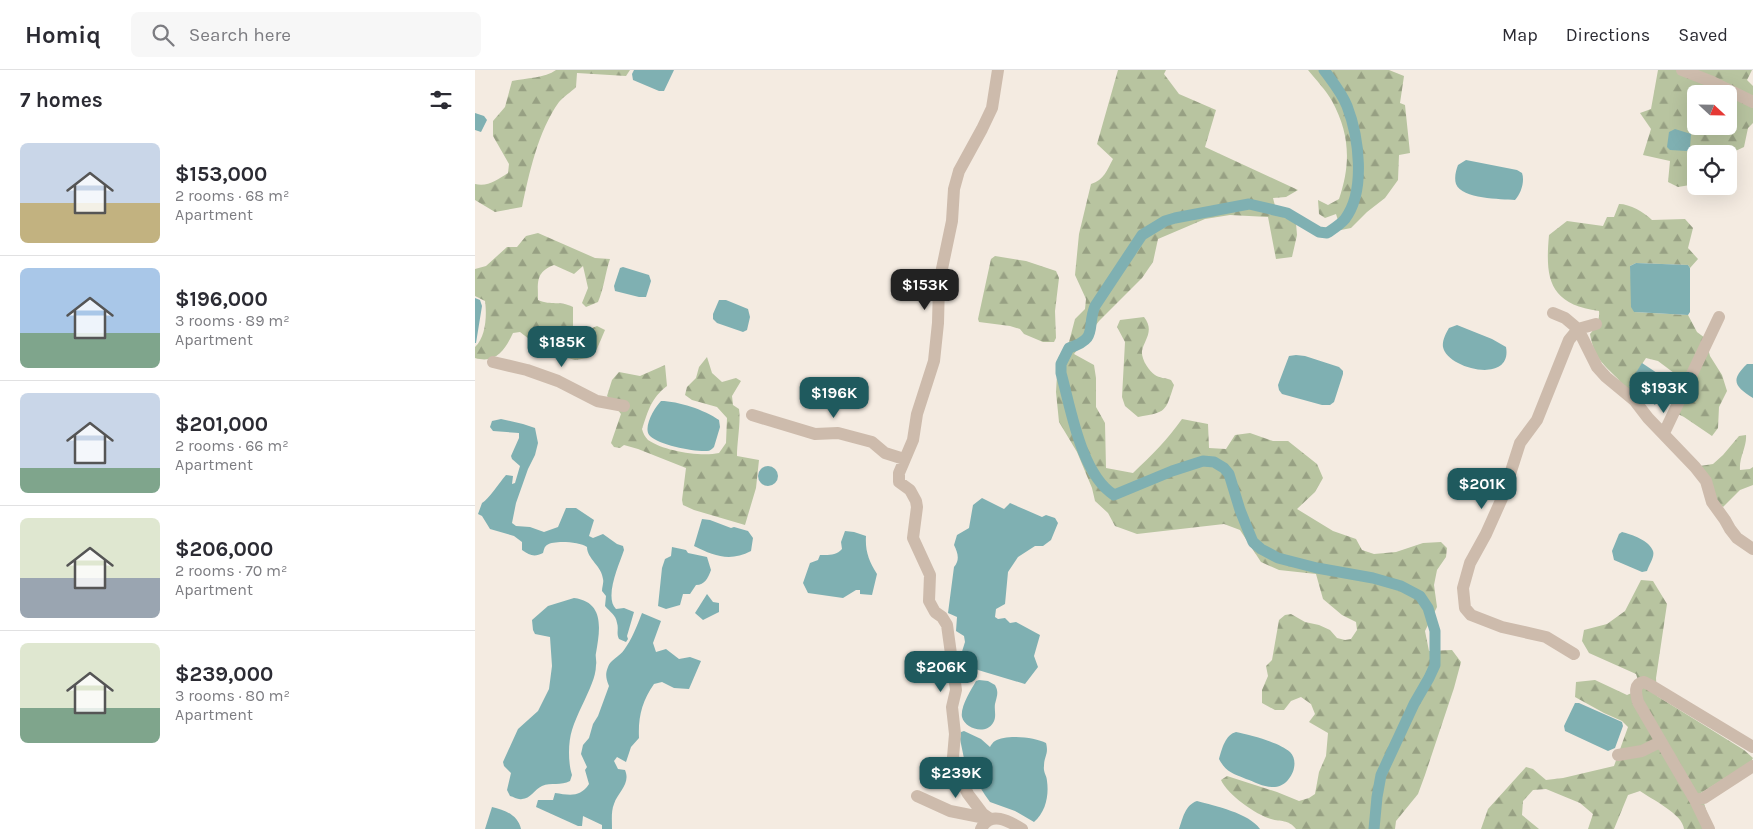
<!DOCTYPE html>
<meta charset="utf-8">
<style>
body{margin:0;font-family:Karla,sans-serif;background:#f7f7f7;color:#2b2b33;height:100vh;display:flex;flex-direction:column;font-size:19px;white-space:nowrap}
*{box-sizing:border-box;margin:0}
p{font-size:16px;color:#7c7c81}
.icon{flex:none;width:28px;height:28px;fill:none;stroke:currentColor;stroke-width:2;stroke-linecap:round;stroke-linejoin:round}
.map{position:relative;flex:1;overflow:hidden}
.drawer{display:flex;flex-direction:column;background:#fff;width:475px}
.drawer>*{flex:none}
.needle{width:32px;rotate:112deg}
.fabs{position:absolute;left:1212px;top:15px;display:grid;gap:10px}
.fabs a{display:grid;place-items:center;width:50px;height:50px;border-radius:8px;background:#fff;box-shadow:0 5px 20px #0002;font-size:25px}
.price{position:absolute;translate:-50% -42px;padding:0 11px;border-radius:10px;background:#1f5a5e;color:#fff;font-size:16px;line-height:32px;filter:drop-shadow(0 1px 2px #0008)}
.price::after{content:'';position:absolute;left:50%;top:30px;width:15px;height:11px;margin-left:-8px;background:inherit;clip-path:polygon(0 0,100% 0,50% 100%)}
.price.active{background:#222;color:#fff}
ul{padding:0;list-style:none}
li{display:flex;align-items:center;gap:15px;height:125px;padding:0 20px}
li+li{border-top:1px solid #e1e1e2}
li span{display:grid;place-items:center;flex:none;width:140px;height:100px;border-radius:8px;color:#555}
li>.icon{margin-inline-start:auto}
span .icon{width:60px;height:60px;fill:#fffc;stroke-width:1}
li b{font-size:21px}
h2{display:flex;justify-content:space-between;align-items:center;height:60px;padding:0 20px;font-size:21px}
header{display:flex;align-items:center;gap:30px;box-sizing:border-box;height:70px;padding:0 25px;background:#fff;border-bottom:1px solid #e1e1e2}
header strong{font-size:24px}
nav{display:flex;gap:28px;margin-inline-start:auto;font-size:18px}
.search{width:350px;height:45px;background:#f7f7f7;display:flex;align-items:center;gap:12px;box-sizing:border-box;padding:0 18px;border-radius:8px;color:#7c7c81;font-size:19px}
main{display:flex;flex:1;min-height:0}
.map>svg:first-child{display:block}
.forest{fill:url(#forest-firs);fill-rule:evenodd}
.water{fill:#7fb0b2}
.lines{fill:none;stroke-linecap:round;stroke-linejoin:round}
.canal{stroke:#7fb0b2;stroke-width:11}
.street{stroke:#cdbbac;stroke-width:12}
</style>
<header>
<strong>Homiq</strong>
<div class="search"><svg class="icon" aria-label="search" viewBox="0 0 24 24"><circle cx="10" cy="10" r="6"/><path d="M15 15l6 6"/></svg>Search here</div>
<nav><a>Map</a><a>Directions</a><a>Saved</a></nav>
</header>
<main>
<section class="drawer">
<h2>7 homes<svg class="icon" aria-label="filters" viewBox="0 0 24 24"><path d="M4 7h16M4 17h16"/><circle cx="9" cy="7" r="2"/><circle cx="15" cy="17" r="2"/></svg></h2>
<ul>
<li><span style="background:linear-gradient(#c9d6e8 60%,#c2b280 0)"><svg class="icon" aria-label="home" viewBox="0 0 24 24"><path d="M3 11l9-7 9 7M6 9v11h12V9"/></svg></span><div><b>$153,000</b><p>2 rooms · 68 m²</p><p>Apartment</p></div></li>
<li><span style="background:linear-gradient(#a9c7e8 65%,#7fa58c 0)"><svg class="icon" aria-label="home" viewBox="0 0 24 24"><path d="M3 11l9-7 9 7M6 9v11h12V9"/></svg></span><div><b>$196,000</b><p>3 rooms · 89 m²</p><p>Apartment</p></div></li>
<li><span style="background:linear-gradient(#c9d6e8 75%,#7fa58c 0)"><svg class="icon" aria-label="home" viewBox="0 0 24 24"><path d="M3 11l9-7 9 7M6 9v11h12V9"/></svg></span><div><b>$201,000</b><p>2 rooms · 66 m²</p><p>Apartment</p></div></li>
<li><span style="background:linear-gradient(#dfe7d0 60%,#9aa5b1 0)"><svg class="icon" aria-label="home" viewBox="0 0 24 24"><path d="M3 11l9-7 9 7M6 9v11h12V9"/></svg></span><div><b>$206,000</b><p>2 rooms · 70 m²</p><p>Apartment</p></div></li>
<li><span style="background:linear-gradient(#dfe7d0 65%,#7fa58c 0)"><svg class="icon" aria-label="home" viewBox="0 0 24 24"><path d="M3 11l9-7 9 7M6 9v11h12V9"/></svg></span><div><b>$239,000</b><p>3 rooms · 80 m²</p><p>Apartment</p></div></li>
</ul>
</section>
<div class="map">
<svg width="1278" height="759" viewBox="0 0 1278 759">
<defs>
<pattern id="forest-firs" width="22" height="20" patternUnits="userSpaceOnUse" patternTransform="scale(1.25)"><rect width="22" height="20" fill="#b8c4a0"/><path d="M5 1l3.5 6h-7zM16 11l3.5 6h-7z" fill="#97a083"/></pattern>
</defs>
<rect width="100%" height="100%" fill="#f4ebe1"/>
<path class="forest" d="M81,0H155L151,6L102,3L101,17C96,22 88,27 84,32C63,61 54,104 47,137L20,142L0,130V114C13,117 22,110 33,103L34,94L18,66V51L30,37L37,11C51,8 70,8 81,0Z
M643,0H691L689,4L704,24L741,40L730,77L823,120L811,127L798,128L802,144L821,153L822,165L817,187L801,189L793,147L755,145L730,149L683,169L678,192L667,208L624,251L599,284L619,295L621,308V337L630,353L631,398L658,403C676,386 693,369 707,349L733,354L734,378L751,379L760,365L775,363L798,371H813L842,394L848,408L840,422L822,439L858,461L881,469L887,480L899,484L921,482L948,473L966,472L972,478L971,487L962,500L959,515L962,537L950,561L954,581L977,580L986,592L979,618L950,705L943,724L921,751L920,759H821C813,749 806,752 796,749C781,745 752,724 746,710L752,706L802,722L824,731L834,728L840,724L844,702L851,686L853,663L834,652L840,644L836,634L826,627L816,631L809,640H800L787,633V620L793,606L791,596L797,590L804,550L810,545L816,544L830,552L844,555L855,560L862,568L870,570L876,569L882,560L881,552L867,545L848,529L841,504L804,500L786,492L765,460L749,454L662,464L640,456L633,443L620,431L617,418L602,382L584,352L581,322L583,288L594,272L600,249L610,239L611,229L600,205L604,164L616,114C629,110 632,100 638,89L622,74Z
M833,0H914L929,6L925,33L930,35L935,83L924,85L923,110L910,128L892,142L876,158L866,160L861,144L850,148L844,144L843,130L853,135L864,129C876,94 875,64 857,31C851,20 841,10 833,0Z
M1183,0H1277L1272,10L1278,16V53L1273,58L1269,77L1254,84H1221V103L1215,115L1203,117L1193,112L1195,91L1168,85L1176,59L1165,43L1176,39ZM1221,24H1254V56H1221Z
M1144,134C1155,134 1169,142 1177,150L1210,149L1218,158L1213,178L1223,189L1215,198L1213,195L1161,193L1155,196L1159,242L1213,245L1222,262L1230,268L1235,286L1247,305L1252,321L1244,337L1243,358L1237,366L1209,347L1195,340L1200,316L1199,303L1183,291L1171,288L1155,312L1154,316L1158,319L1153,322C1148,317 1145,310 1140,306C1125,291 1119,286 1115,264C1121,257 1125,250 1124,241C1074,234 1070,209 1074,165L1092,151L1128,156L1132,147H1139Z
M63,163L120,188L135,189C130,204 129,218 123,232L111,237L107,233L113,218L108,196L99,204L79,195C60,202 63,213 63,230C77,236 84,230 98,237V261L102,277L114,271L117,258L122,256L130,260L121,281L113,288L100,290L78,284L62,283L54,269L45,262L38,263C30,280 21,294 0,288V277C11,267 12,245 10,231L0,226V199L11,196L32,177H42L51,166Z
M520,186L551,191L581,201L584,208L580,241L581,268L579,272H568L549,264L545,259L535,256L504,252L503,249L516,189Z
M669,247C680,261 669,270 667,281C666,289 674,301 680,305C684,308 691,308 696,310L699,315C690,342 692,342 663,347L650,336L647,327L650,272L642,257L645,250Z
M232,287L237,303L247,312L261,308L266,311L257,326L258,335L264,339C266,351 262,372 262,386L284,390L281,418L270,455L219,440L208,435L207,430L211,398L163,379L149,375L145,378L139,377L136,373L146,344L132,326L137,310L144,302L165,306L190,295L192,316C176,328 173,341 167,359C168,363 170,367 173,370C189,381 225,387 244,383L251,373L252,348L242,337L217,330L210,325L212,317L221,308L224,297Z
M1271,365C1272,377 1264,387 1265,400L1275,399L1278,397V415L1265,420L1248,437L1241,430L1225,396L1238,394L1248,385L1264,366Z
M1166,510L1178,511L1192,534L1181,608L1182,626L1269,680L1278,688L1276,692L1226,723L1235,753L1234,759H1209C1208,744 1176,729 1165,721L1153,725L1139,759H1113L1118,744L1105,733L1071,719L1058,720L1048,731L1047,745L1064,759H1006L1013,739L1051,697L1058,699L1071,710L1088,708L1139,696L1153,657L1147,651L1129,643L1100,627L1101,612L1120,610L1152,625L1166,619L1161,604L1114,583L1107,571L1109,560L1132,554L1150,541Z"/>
<path class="water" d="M159,0H199L189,21H184L158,10L157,4Z
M0,43L9,46L12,50L6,62L0,60Z
M1200,59L1216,64L1215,78L1212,81L1195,80L1192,77L1194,62Z
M991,90L1042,100L1047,103C1050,111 1046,124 1040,130C1026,129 987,129 981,114C979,108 981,100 983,95Z
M1161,193L1213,195L1215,198V242L1213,245L1159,242L1156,237L1155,196Z
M148,197L174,205L176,211L171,227H164L140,221L139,216L145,198Z
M0,228L5,230L7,236L1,273H0Z
M244,230H251L273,239L275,247L272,260L268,262L242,253L238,249V244Z
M982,255L1017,269L1031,277C1038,315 972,299 968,277C967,271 971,263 974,258Z
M821,285L830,286L864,297L868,301V304L859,332L855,335H847L807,324L804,320L803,315L814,286Z
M1167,293L1194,311L1180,335L1154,316L1155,312Z
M1272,294H1278V328C1261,317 1254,311 1272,294Z
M186,331C203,331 230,340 244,350L245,357L239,377C237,379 235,381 232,381C220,382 184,375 175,366C167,358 180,337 186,331Z
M26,349L48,354L60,358L63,373L60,385L53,399L41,433L37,453L41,456L55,457L69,462L83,457L91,438H101L119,450L114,466L118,468L128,464L142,474L148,476L149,480C144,495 129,527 141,539L149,538L159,542L152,566L153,569L151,572L144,569C141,563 144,559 142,553C141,545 135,542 130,536L131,526L127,521C127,517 129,512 128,509C127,496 112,489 112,477C104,472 80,470 72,475C69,477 69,480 68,483C60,487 55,486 47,480V472L39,466L15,459L7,446L3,444L7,433C14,429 24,413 31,405L38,406L37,414L40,413L45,396L37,389L36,386L44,368V363L18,361L15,357L17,351Z
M283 406a10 10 0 1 1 20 0a10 10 0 1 1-20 0Z
M992,400L1005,404L1010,408L1011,415L1008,426C997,428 990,421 984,413L989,403Z
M507,428L529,439L535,433L567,447L571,445L580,448L583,453L576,470L568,476H560L543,487L533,502L530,534L521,539L520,547L523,549L530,548L535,553L541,552L565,565L559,586L563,597L550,614L503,600L493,593L484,591L490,572L489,566L481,561L482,547L473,543L479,497C485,490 483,483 479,475L482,465L494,458L498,435Z
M227,449L235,450L256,458L259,457L273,461L278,468L276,481C255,492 239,486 219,476Z
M370,461L379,462L391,466C390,481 394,491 402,504L397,525L385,524V520H381L368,528L333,523L328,513L335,493L343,490L345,485C353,485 361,486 367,479L366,472Z
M1147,462C1156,464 1175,471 1178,481C1180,487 1174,495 1172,501L1167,502L1139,490L1137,481L1144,464Z
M197,477L211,480L213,483L232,487L236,500C233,508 230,515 221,515L215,524H208L205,535L191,539L183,536L187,498L190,489L196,486Z
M232,524L238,532L244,533V542L228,550L220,543Z
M99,528C130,532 125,560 121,583C120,587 122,591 121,595C121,601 119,608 117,613C111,629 102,644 97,660C93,672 93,693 97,705L95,711C86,716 76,712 67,716C60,719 55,729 47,729C43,730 39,727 35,726L32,720L36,703L29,696L28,692L43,659L63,641L74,619L77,596L75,567L60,564L58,560L57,550L73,536Z
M167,543L186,551L178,573L181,582L191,579L204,589L215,587L226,591L214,619L199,618L187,612L179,614C167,631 163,647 164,668L156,677L151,692L142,687L139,691L143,699L150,700C156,714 143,722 139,734C136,741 137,751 137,759H127V755L108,746L107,756H103L61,737L63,730H78L80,723C94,725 105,728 114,714L110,700L112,697L106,684L108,675L114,668L118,654L123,646L134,616C131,609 130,604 133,597C135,590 145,586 149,580C157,569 162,556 167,543Z
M504,610L513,611L520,615C524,622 522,626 520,634C519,640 522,647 518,653C511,665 490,659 487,647C485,637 496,620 501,611Z
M1100,633H1104L1147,652L1148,656L1140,678L1133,681L1090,661L1089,656Z
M489,661L506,669L515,677C516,675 518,672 520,671C531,664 560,667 571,673C574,684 569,686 569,696C568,702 572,706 572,711C574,725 571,742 559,752L540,741L515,732L510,725L503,714L492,703L485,669L486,662Z
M761,662C775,665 804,672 815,682C826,693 815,716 800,717C790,718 780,712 771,709C757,703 751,702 744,689C747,679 750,665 761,662Z
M722,731C740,736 774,743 785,759H704C708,748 710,735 722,731Z
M17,737C30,740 43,745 46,759H10Z"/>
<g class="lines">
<path class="canal" d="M849,0C857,11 867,23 872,36C884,67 891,121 870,149C865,155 858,159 852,163L844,162L812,143L774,134L700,148L690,151L667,165L620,236C611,259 624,268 594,278L586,294V303C596,339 606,404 639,425L697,401L728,391L739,392L749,398L754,404L765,440L773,460L778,472L786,479L803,488L842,498L898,508L926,516L945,526L953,538L960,561V595L954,608L939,634L906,705L902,727L899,759"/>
<path class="street" d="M1207,0L1235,11L1278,32
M1078,243L1090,248L1103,259L1122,297L1131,307L1160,331L1173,348L1220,397L1231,411L1237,432L1250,450L1255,459L1262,468L1278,479
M18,292L52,300L83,311L122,331L149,336
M277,345L340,364L363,363L397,372L410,383L429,389
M1189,363L1244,247
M1099,584L1071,567L1027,557L996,545L990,538L988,518L995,493L1011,464L1028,426L1045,373L1062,350L1094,270L1103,259L1121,254
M1278,677L1175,615L1169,612C1158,614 1161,624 1163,632L1220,730L1229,728L1278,696
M1143,685L1167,681L1185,672
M442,726L475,741L515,749
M1220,730L1234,759
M515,749L508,744L493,724L486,710L478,687L480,664L477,637L481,620L472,555L467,547L460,542L454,531L455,505L438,468L442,437L441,431L435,420L424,412V403L438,370L442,344L459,291L463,253L464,213L477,151L479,119L484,101L507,59L517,38L523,0
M506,759C515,740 534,751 547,759"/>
</g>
</svg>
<div class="fabs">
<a><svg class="needle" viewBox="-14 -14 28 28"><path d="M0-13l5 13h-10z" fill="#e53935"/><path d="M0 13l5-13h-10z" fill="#7c7c81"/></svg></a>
<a><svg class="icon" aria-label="locate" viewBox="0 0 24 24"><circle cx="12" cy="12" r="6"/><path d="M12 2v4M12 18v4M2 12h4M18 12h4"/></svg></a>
</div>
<b class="price active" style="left:450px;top:241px">$153K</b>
<b class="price" style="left:87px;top:298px">$185K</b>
<b class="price" style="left:1189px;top:344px">$193K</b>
<b class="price" style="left:359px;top:349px">$196K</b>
<b class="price" style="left:1007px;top:440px">$201K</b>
<b class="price" style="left:466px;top:623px">$206K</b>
<b class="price" style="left:481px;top:729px">$239K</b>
</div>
</main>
